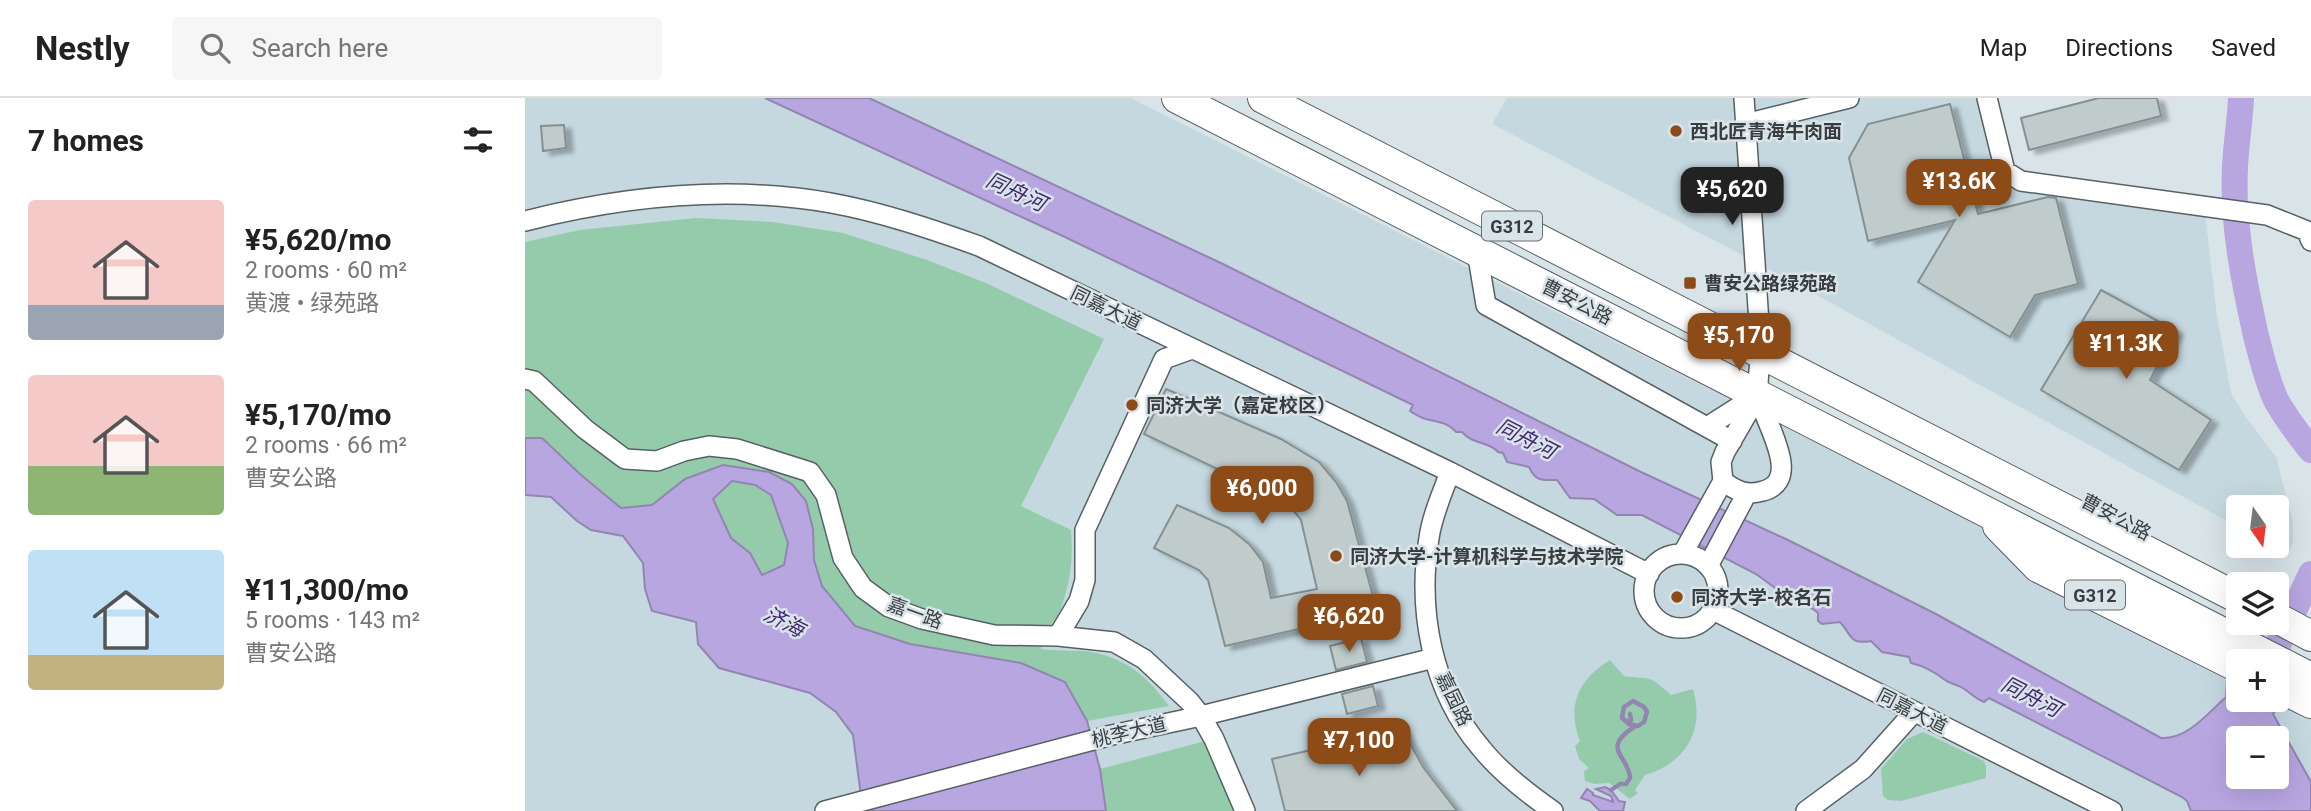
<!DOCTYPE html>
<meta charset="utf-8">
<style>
body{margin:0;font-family:Roboto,"Noto Sans SC",sans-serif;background:#f6f6f6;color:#222;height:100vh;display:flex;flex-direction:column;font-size:26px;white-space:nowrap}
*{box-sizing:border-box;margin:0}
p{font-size:23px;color:#767676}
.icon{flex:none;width:38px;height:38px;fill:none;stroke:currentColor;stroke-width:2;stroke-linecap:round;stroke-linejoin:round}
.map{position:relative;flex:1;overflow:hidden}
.panel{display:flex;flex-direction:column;background:#fff;width:525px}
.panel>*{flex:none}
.needle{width:46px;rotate:166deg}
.buttons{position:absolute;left:1701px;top:397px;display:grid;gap:14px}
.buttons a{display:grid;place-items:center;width:63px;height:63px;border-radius:7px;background:#fff;box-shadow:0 7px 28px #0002;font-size:35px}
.price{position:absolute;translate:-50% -60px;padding:0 16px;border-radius:14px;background:#8c4b17;color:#fff;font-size:23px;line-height:46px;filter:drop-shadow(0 2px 4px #0008)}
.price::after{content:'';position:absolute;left:50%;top:42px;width:21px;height:16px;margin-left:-10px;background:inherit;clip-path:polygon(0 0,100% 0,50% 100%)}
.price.active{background:#222;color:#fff}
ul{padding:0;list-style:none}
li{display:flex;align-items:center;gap:21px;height:175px;padding:0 28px}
li span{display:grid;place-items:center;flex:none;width:196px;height:140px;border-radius:7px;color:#555}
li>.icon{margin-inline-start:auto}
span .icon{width:84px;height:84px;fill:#fffc;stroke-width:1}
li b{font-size:30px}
h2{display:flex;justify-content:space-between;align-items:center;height:84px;padding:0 28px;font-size:30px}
header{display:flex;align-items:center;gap:42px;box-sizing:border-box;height:98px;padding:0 35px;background:#fff;border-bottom:2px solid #e0e0e0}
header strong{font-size:33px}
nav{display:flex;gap:38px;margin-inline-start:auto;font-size:24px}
.search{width:490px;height:63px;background:#f6f6f6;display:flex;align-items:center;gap:18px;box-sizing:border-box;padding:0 24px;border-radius:7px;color:#767676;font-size:26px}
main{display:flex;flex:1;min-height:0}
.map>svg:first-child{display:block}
.built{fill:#c5d8e0;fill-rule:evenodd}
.green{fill:#94ccab}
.water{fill:#b8a6e1;stroke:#9286b0;stroke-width:2;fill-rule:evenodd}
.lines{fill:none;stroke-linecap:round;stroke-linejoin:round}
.stream{stroke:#9286b0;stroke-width:4.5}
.river{stroke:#b8a6e1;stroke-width:26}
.building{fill:#c0cccc;stroke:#859090;stroke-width:2;filter:url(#shadow)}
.minor-casing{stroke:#576165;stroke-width:22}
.highway-casing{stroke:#576165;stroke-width:32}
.minor{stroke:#fff;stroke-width:19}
.highway{stroke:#fff;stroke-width:30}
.poi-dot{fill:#8c4b17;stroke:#d9e4e9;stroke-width:2.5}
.labels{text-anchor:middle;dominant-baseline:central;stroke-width:5;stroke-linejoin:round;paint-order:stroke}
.shield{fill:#d9e4e9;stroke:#696f72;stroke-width:2}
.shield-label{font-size:18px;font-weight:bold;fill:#393d3f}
.poi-label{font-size:19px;font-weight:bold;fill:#393d3f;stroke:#d9e4e9;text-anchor:start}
.street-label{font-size:19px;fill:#393d3f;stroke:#d9e4e9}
.water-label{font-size:21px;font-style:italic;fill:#43286d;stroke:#d9e4e9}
</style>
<header>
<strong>Nestly</strong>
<div class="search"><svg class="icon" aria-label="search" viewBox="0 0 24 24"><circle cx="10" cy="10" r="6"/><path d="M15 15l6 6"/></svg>Search here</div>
<nav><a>Map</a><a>Directions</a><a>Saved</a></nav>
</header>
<main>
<section class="panel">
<h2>7 homes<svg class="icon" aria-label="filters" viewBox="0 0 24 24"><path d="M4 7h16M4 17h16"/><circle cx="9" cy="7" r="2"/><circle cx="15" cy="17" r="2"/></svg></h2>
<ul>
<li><span style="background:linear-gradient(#f6c9c9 75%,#9aa5b1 0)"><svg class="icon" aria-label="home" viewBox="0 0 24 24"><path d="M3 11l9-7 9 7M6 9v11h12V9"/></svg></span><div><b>¥5,620/mo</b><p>2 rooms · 60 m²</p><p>黄渡 • 绿苑路</p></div></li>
<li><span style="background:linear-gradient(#f6c9c9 65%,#8fb573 0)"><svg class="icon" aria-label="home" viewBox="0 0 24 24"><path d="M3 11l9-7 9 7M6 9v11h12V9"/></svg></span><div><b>¥5,170/mo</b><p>2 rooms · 66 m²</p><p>曹安公路</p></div></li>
<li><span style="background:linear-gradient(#bfe0f5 75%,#c2b280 0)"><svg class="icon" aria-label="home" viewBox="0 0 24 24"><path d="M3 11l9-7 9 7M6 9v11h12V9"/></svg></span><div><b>¥11,300/mo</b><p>5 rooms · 143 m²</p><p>曹安公路</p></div></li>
</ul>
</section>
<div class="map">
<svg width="1786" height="713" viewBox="0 0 1786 713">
<defs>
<filter id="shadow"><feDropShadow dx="7" dy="4" stdDeviation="2" flood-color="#0004"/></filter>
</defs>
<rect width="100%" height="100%" fill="#d9e4e9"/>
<path class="built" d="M0,0H606L1725,563L1713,564V602H1752L1786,594V713H0ZM1713,640H1752V679H1713Z
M982,0H1463L1481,67L1492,73L1679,107L1692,218L1706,295L1720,318L1751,359L1768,424V444L1763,456L1749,448H1752V410H1713V429L1259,179L967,26Z"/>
<path class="green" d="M171,120L248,124L318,135L402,162L461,185L579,241L496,408L546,432C548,458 546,482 537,507C531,524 519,531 516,551C534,554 553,551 571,555C604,562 624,581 644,608L562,623L540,584L496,565L385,546L330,528L297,488L267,386L160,381L127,407L96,410L56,377L17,340H0V144L55,132Z
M207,383L230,387L246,397L263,445L259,467L237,477L225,455L206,440L188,401Z
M1085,562L1099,578C1129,582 1122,576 1146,597L1168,591C1180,632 1161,665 1120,677L1110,692L1113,695L1105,701L1084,685L1070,686L1060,683L1059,673L1064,670L1054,661L1050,648L1055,643C1041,607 1054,581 1085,562Z
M1398,634L1459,663L1461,668V680L1376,703L1363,702L1358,698L1356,671L1382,641Z
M680,643L711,713H581L575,671Z"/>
<path class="water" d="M240,0H344L698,166L1116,374L1263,442L1411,516L1636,640C1663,641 1682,616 1701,599L1702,582L1713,587V602H1745L1755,607L1748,616L1786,684V713H1666L1662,703L1657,699L1464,600L1459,604C1449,600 1445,594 1436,589C1431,586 1425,586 1420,582C1410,574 1399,568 1386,565L1384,559L1357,554L1346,543C1324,547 1327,537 1315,524L1297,526L1293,523V515L1288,511L1261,498L1231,476L1117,417H1092L1069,401L1045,400L1032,382C1017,382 1011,384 1004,369L982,364L978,355L973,354C964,343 948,347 937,334H931C923,324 912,324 901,321C896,320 890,316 885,313L888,307L542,140ZM1713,640H1752V679H1713Z
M0,340H17L56,377L96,410L127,407L160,381L198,367L244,374L267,386L281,403L288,431L289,462L297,488L330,528L385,546L496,565L540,584L562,623L575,671L581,713H338L328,637L311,614L285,595L194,570L173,546L171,524L127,513L120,491L118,465L98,438L66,432L52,423L26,399L0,397ZM207,383L230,387L246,397L263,445L259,467L237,477L225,455L206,440L188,401Z
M1080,689L1086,692L1094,703L1100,704L1098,713H1075L1065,703L1056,700L1062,691L1068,695V697L1088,704L1086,698L1071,691Z"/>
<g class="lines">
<path class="stream" d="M1108,603L1119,609L1122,614L1119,624L1113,628L1104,626L1097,620L1099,609Z
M1103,623L1106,622L1105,616
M1086,692L1095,686H1101L1105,680C1104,658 1075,651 1109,629"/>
<path class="river" d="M1716,0C1715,23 1711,46 1710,69C1707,125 1719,184 1731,238C1737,260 1742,284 1752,304C1762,321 1773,336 1786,352
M1745,564L1786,476"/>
</g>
<path class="building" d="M1574,0H1632L1636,18L1504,52L1496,20Z
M1425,6L1453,116L1523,99L1531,100L1553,186L1510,197L1485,239L1393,184L1430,122L1343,143L1324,60L1343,26Z
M39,27L41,50L18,53L16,28Z
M1576,192L1651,233L1625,282L1686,322L1654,372L1516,292Z
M641,291L756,341L794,364L811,384L822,403L852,513L700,548L683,482L674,472L629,450L652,407L704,430L724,446L738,464L746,500L792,491L776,422L762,404L619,336Z
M836,540L842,564L811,572L805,548Z
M848,588L853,608L822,616L817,596Z
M877,631L898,669L932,713H760L747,661Z"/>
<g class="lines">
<g class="minor-casing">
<path id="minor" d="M1219,0L1236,255C1235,268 1231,286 1234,299C1239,324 1279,382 1238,393C1221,398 1211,393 1198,383L1196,364L1200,354L1233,297
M1462,0L1480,73L1496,83L1742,117L1782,133L1786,143
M1220,26L1324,0
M0,123C99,98 204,87 306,105C356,114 406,131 454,148L925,374L1124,476
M952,153L961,207L1207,343
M0,281L9,283L60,331L100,361L132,363L159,353L184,348L212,351L285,374L301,397L318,460L338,490L364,509L397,521L469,537L533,538L589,544L619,561L665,604L676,618L689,641L720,713
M1182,329L1229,299
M925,374C917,396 907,418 904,440C892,513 907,593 956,650C976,675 1002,695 1028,713
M1158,455L1198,383
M1119 493a37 37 0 1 1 74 0a37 37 0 1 1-74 0Z
M1183,468L1222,395
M1188,512L1587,713
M533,538L554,503L560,482V432L639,261L667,251
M300,713L587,637L676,618L909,560
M1281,713L1338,671L1389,614"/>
</g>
<g class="highway-casing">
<path id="highway" d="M652,0L1786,580
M738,0L1713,500
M1473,428L1513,469L1713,569
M1752,520L1786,538
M1752,588L1786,605"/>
</g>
<use href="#minor" class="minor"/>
<use href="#highway" class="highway"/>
</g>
<g class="poi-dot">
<circle cx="1151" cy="33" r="7"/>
<rect x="1158" y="178" width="14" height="14" rx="3.5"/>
<circle cx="607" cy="307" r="7"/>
<circle cx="811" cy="458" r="7"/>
<circle cx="1152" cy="499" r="7"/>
</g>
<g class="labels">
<g class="shield">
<rect x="957" y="113.5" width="60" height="29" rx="5"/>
<rect x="1540" y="482.5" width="60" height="29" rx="5"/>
</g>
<g class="shield-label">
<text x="987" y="128">G312</text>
<text x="1570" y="497">G312</text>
</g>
<g class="poi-label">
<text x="1165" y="33">西北匠青海牛肉面</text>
<text x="1179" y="185">曹安公路绿苑路</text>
<text x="621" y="307">同济大学（嘉定校区）</text>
<text x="825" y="458">同济大学-计算机科学与技术学院</text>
<text x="1166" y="499">同济大学-校名石</text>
</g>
<g class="street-label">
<text transform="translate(1052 204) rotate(27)">曹安公路</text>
<text transform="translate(581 210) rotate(26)">同嘉大道</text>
<text transform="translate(1591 419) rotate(28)">曹安公路</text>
<text transform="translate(390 515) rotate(20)">嘉一路</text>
<text transform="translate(929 601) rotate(64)">嘉园路</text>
<text transform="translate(1387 613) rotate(27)">同嘉大道</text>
<text transform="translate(604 634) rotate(-13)">桃李大道</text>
</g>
<g class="water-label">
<text transform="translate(491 94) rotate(25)">同舟河</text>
<text transform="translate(1001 341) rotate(27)">同舟河</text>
<text transform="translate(259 524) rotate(27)">济海</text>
<text transform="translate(1506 599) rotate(27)">同舟河</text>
</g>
</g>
</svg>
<div class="buttons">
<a><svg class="needle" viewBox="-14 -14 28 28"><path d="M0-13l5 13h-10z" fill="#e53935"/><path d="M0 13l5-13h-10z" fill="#767676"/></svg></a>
<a><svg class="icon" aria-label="layers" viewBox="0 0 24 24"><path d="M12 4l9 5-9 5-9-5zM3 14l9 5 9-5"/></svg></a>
<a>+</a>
<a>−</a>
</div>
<b class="price" style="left:1434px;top:121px">¥13.6K</b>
<b class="price active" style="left:1207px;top:129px">¥5,620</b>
<b class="price" style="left:1214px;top:275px">¥5,170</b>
<b class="price" style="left:1601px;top:283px">¥11.3K</b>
<b class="price" style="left:737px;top:428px">¥6,000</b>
<b class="price" style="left:824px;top:556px">¥6,620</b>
<b class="price" style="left:834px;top:680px">¥7,100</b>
</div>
</main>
